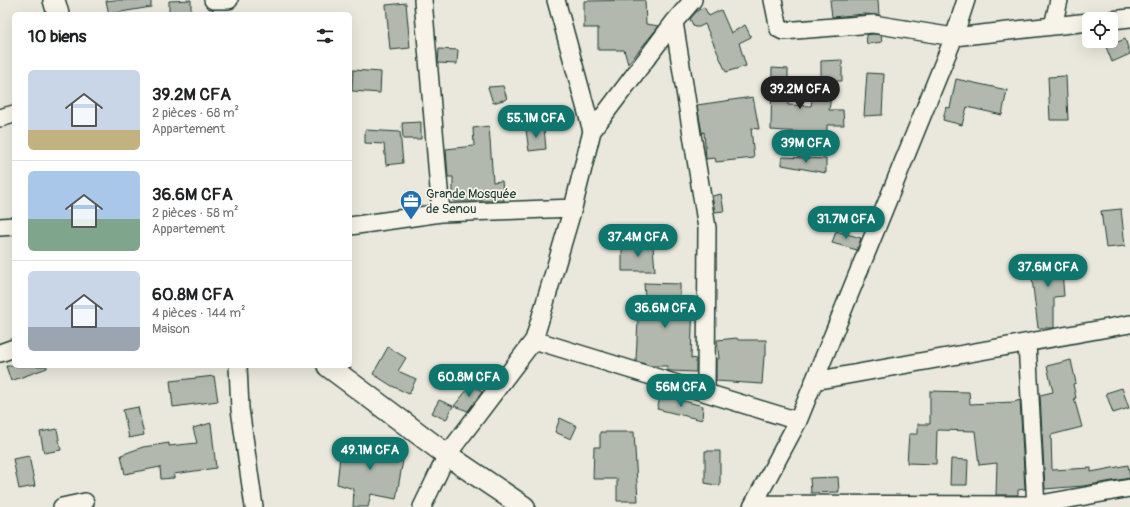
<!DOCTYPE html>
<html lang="fr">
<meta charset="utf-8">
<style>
body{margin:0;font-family:Pangolin,sans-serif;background:#f2f2f2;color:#202124;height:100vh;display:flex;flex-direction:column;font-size:15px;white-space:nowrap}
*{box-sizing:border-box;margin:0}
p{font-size:13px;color:#757577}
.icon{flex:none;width:22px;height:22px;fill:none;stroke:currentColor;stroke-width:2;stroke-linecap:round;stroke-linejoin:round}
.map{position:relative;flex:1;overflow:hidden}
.sheet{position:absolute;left:12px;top:12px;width:340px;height:356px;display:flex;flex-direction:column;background:#fff;border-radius:6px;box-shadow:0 4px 16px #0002}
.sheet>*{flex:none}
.buttons{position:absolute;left:1082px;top:12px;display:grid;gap:8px}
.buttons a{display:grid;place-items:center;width:36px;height:36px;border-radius:6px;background:#fff;box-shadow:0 4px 16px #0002;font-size:20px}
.price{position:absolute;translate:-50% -34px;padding:0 9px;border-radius:14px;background:#0f766e;color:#fff;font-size:13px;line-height:26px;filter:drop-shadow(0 1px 2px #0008)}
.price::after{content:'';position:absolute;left:50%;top:24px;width:12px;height:9px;margin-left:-6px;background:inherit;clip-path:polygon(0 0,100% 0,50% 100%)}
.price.current{background:#222;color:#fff}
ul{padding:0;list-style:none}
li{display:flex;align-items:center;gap:12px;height:100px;padding:0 16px}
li+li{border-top:1px solid #e0e0e0}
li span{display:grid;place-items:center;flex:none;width:112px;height:80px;border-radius:6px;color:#555}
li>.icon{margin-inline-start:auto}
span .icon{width:48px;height:48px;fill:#fffc;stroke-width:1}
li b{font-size:17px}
h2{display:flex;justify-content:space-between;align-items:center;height:48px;padding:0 16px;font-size:17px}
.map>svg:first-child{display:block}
.building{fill:#b2b8ae;stroke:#1f3d34}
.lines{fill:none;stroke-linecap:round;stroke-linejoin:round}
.minor-casing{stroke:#1f3d34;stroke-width:20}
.tertiary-casing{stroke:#1f3d34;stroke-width:24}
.minor{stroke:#f7f3e8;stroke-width:17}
.tertiary{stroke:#f7f3e8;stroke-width:21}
.labels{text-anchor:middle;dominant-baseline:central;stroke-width:3.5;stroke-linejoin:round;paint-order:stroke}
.poi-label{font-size:13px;fill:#1f3d34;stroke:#f7f3e8;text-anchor:start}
</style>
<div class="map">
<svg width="1130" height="507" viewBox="0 0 1130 507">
<rect width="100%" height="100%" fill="#eae8dd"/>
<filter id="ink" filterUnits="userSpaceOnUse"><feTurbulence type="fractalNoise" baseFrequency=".025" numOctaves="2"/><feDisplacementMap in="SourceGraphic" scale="8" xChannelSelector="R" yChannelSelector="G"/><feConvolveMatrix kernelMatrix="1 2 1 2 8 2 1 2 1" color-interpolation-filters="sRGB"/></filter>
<g filter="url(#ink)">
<path class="building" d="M114,0H151V7L109,14L106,1Z
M191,0V14H169V1Z
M645,0L646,24L659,26L628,64L624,50H598V28H584V1Z
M830,0H878L879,15L864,14L832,17Z
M406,3L410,48L390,50L386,5Z
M704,7L709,16L721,10L731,33L745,25L751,37L739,43L746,66L726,72L705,24L699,27H694L690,19L697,11Z
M873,34L881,35L882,42L867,44L866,35Z
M1125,39L1130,54L1112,62L1106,47Z
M439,49L458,50L457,64L438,63Z
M842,60V81H821V61Z
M772,68L788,69V105L811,106L813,95L831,97L829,110H843L844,125H827V134L771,130Z
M353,70L381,72L380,93L352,91Z
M867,73L884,74L882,115L864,116Z
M1066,76L1068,120H1050L1048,77Z
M956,79L1007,90L1002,115L967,107L962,125L943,120L946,107L950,108Z
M503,86L507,99L493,103L488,87Z
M753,97L759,129L751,128L754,158L716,162L715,158L706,159L704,132L702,133L697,105Z
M421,122V139H403L402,123Z
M489,126L493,182L502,181L504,201H453V177H448L446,149L474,146L473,128Z
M544,128L546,149L529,151L526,130Z
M365,130L400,132L403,163L386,165L384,144L365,143Z
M782,157L826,159V173L782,165Z
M721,194L724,211L715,212L712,196Z
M1121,209L1125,246L1106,248L1101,211Z
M836,231L861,238L857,250L832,243Z
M622,244H635V247L653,246L655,271H622Z
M1069,257L1070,271H1062L1064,296L1054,297V328H1038L1030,262Z
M644,283L680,284V299L693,300L691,358L696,359V372L671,371L667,370V366H651L636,361L639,298H645Z
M737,338L738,340H766V356H764L762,384L716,381V359H719L717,340Z
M388,347L406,358L398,371L416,379L409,394L392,386L373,374Z
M1071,360L1076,383L1073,384L1076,398H1074L1082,427L1051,435L1052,470L1091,468V472L1128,465L1130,478L1083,486L1045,489L1040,395L1053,392L1047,366Z
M6,366H47V368L11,381Z
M214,376L218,401L173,407L170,381Z
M472,384L482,392L468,411L454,406Z
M1122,388L1129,408L1113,413L1106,393Z
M930,391L969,392L970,404L1014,402L1020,400L1025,489L1018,490V495H996L997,463L979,465L975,431L937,430L936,464L907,463L909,434H918V424H930Z
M661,395L703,406L702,420L657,409Z
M439,400L453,406L446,420L432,413Z
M138,407L144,435L129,438L123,410Z
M560,418L577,426L571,439L555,432Z
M211,423L216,468L174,474V478L161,479L160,467L125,474L121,455L143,447L169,443V446L197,443L193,428Z
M57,429L61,450L44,453L40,432Z
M600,432H634L638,501H617V479H593L594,447H600Z
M355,441L405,449L396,499L371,494L368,507H353L354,489L337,484L341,447Z
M705,451H720V486L705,483Z
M29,456L35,486L19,489L13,459Z
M951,459L968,460L967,485H950Z
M838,477L839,492L811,493L810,478Z"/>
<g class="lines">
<g class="minor-casing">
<path id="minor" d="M213,0H229
M423,0L441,213
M556,0L592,131
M773,0L779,29L783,31L873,24L954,37L1089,22
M1111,20L1130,18
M674,22L707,228L706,392
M1053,26L1059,0
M0,118L14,114
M350,226L441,213L573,208
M0,227L14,226
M534,340L798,421L752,507
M1027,343L1036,507
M0,353L14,348
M238,366L240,409L254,507
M814,381L1130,324
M798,421L954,37L966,0
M754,504L1035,505L1130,488
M62,507L85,502
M422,507L447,455L534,340L573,208L592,131L674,22L693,0"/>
</g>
<g class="tertiary-casing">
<path id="tertiary" d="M54,0L58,14
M328,366L447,455L524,507"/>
</g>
<use href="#minor" class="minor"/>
<use href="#tertiary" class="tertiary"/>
</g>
</g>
<defs>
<g id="office-pin" transform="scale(1.15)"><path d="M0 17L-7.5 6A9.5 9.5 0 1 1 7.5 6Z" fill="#1f6fb2" stroke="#f7f3e8"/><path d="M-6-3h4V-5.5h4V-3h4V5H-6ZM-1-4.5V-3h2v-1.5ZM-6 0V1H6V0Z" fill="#fff"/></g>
</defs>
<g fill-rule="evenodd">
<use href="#office-pin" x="411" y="201"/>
</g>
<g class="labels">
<g class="poi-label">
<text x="426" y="194">Grande Mosquée<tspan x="426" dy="15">de Senou</tspan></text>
</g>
</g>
</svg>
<div class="buttons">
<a><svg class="icon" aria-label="locate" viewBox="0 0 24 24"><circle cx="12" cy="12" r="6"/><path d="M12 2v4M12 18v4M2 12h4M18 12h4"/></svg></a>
</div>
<b class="price current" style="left:800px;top:110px">39.2M CFA</b>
<b class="price" style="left:536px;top:139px">55.1M CFA</b>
<b class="price" style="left:806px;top:164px">39M CFA</b>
<b class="price" style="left:846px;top:240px">31.7M CFA</b>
<b class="price" style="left:638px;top:258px">37.4M CFA</b>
<b class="price" style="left:1048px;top:288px">37.6M CFA</b>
<b class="price" style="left:665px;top:329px">36.6M CFA</b>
<b class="price" style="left:469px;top:398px">60.8M CFA</b>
<b class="price" style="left:681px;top:408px">56M CFA</b>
<b class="price" style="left:370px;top:471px">49.1M CFA</b>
<section class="sheet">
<h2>10 biens<svg class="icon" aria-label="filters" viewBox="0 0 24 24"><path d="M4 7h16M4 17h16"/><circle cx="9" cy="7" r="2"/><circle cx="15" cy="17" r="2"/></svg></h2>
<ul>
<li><span style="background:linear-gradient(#c9d6e8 75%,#c2b280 0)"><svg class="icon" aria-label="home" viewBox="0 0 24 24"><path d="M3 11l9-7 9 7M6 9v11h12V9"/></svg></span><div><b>39.2M CFA</b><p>2 pièces · 68 m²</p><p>Appartement</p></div></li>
<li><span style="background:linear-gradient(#a9c7e8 60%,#7fa58c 0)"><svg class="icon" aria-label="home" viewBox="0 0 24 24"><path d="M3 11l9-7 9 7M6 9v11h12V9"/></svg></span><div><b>36.6M CFA</b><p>2 pièces · 58 m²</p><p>Appartement</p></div></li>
<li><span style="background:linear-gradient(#c9d6e8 70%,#9aa5b1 0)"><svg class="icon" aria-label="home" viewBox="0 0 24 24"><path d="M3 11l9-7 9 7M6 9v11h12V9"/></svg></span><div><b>60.8M CFA</b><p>4 pièces · 144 m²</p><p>Maison</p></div></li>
</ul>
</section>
</div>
